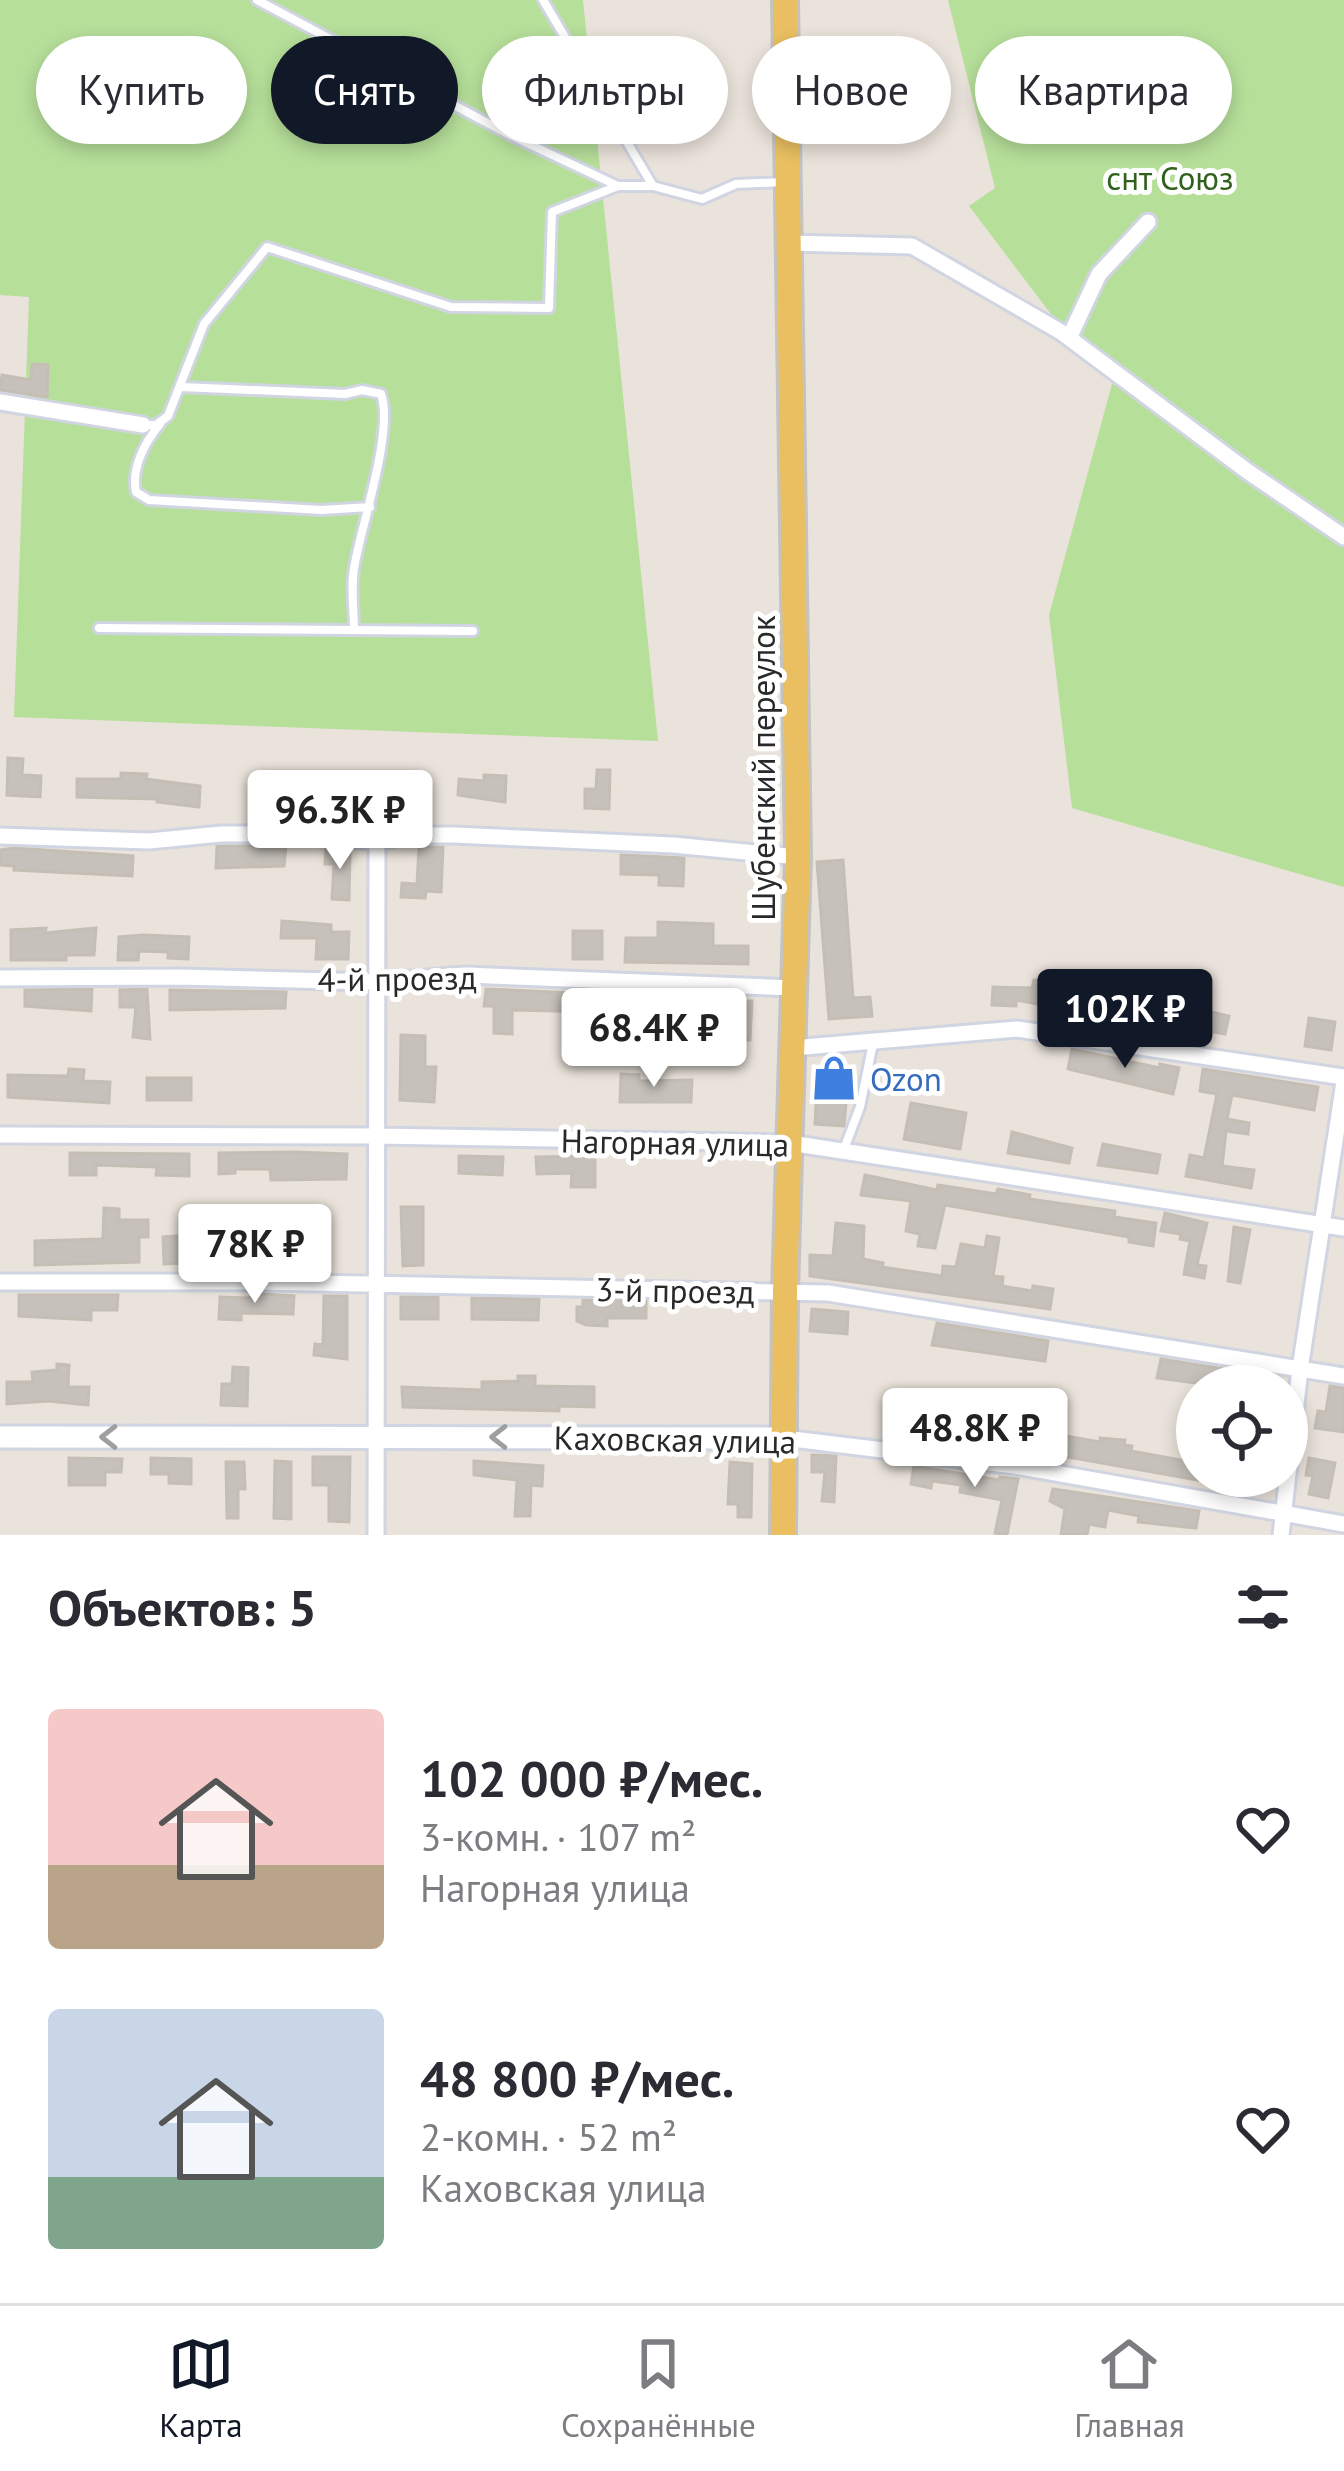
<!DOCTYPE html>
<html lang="ru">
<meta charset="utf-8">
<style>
body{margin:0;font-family:"PT Sans",sans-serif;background:#f7f7f7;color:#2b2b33;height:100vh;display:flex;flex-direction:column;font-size:45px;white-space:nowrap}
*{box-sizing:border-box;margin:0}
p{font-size:39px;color:#7c7c81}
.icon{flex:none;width:66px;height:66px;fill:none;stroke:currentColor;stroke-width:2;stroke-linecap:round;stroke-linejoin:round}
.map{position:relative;height:1535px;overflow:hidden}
.side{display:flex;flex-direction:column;background:#fff;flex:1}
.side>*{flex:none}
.guide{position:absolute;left:36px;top:36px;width:1272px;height:108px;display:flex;gap:24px}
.tools{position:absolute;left:1176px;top:1365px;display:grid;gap:24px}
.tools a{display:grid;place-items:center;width:132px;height:132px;border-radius:50%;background:#fff;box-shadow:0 6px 18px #0003;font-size:60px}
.price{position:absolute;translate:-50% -102px;padding:0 27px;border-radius:12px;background:#fff;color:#222;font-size:39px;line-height:78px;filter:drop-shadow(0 3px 6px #0008)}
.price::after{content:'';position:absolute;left:50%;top:72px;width:36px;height:27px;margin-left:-18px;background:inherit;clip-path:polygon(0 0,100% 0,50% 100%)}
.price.current{background:#111827;color:#fff}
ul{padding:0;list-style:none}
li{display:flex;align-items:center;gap:36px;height:300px;padding:0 48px}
li span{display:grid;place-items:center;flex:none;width:336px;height:240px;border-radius:12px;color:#555}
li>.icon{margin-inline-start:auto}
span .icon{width:144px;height:144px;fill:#fffc;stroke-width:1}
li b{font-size:51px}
h2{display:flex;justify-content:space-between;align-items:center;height:144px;padding:0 48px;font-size:51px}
.pill{padding:0 42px;border-radius:54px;background:#fff;box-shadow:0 6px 18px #0003;font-size:42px;line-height:108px}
.pill.current{background:#111827;color:#fff}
.tabs{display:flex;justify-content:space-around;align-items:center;height:168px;border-top:3px solid #e1e1e2;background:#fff;font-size:33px;color:#7c7c81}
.tabs a{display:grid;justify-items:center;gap:6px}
.tabs .current{color:#111827}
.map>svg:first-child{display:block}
.green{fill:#b6df9a}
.building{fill:#c6c1ba;stroke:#c5beb5;stroke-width:3}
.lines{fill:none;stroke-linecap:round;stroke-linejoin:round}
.lane-casing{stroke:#d0d5e1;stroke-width:14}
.street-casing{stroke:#d0d5e1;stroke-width:21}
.secondary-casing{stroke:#d0d5e1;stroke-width:27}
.primary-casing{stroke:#c3c3c3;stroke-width:30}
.lane{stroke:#fff;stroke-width:8}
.street{stroke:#fff;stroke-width:15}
.secondary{stroke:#fff;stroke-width:21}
.primary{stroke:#e9bf61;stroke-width:24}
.oneway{stroke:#9f9f9f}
.labels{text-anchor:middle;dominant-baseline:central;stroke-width:10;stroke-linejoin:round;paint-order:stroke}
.park-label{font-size:33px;fill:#30611d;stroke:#fff}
.street-label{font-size:33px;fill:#292929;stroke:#fff}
.shop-label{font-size:33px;fill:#366cbe;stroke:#fff;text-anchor:start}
</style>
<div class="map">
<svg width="1344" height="1535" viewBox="0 0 1344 1535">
<rect width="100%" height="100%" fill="#eae3db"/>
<path class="green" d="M0,0H583L658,741L14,717L29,297L0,295Z
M948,0H1344V887L1072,808L1049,615L1115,373L1069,338L969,206L995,188Z"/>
<path class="building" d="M32,364L48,365L47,397L0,390L2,375L31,380Z
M8,758L23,759L22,775L41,776L40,797L7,795Z
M597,770H610L609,809L585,808V789H596Z
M121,773L147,774L146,779L200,786L199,807L157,802V799L77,797V779H121Z
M484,775L506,776L505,802L458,795L459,779L484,781Z
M393,782L421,783V804L384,803L383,817L371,816L373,788L393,790Z
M217,846H286L284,866L216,868Z
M326,847L350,851L349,900L332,899L334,864H325Z
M419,847H443L441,892L426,891L425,898L401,897L402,883L417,884Z
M14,848L133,856L132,876L14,870V866L0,865V850Z
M621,855L684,858L683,886L659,885V875L621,874Z
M843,860L853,998L870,997L872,1016L829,1019L817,862Z
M282,921L331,925V932H349L348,959H316L317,938H281Z
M658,922L713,924V946H748V964L625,962L626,938H658Z
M46,928L45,933L96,928L94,955H66V960H11V930Z
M573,931H602V959H573Z
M144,935L189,937L188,959L168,958V952L139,951L138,960H118L119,937Z
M1034,980L1052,983L1048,1006L1016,1000V1006L992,1005L993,987L1032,988Z
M1081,984L1104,989L1103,993L1141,1000L1137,1022L1075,1009Z
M92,989L91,1011L25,1006V990Z
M147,989L150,1039L133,1037L136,1007H120V990Z
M486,989L597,994V1012L512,1010V1034L494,1033V1006H484Z
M170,990L286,992L285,1008L170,1010Z
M720,1001H752L750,1040H734L731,1018H720Z
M1169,1002L1229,1016L1225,1034L1165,1023Z
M1309,1018L1335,1022L1331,1050L1305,1046Z
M401,1035L425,1036V1067H436L434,1102L400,1100Z
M1072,1049L1160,1068V1064L1179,1068L1173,1094L1068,1069Z
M818,1066L849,1068L844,1126L815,1124Z
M69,1069L84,1070L83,1081L110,1082L109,1103L8,1097V1075L68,1076Z
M1203,1069L1318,1087L1314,1110L1232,1095L1227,1119L1249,1123L1248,1134L1226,1131L1222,1166L1254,1170L1251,1188L1186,1176L1190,1155L1204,1158L1217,1094L1200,1091Z
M621,1074L639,1075V1081L692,1080L691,1102H620Z
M147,1078H191V1100H147Z
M911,1103L966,1113L960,1149L904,1139Z
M1012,1132L1072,1148L1069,1163L1008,1153Z
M1103,1144L1160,1155L1157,1173L1098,1165Z
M296,1152L347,1154L346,1179L271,1180L270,1169H235V1173L219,1174V1153Z
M70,1153L189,1154V1176L156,1175L157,1167L96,1165V1175H70Z
M459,1156L503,1157L502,1175L459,1173Z
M595,1156V1187H571L572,1173L537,1174L536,1157Z
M865,1175L937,1190L938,1185L996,1194L998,1189L1030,1195L1029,1199L1115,1211L1114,1217L1156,1223L1153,1246L1129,1242V1237L945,1205L935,1248L918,1246L920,1234L906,1231L911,1201L861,1195Z
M401,1207H423V1265L403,1266Z
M104,1208L119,1209V1220H148V1237H139V1262L35,1265V1241L103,1239Z
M1165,1213L1207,1223L1197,1265L1206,1266L1204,1278L1184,1274L1190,1241L1180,1239L1181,1234L1161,1231Z
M836,1223L864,1226L863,1259L883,1263L882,1267L942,1276L943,1266L956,1267L961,1244L985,1248L987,1236L999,1238L993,1276L1003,1277L1002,1286L1032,1291L1033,1286L1053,1289L1050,1309L810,1276V1255L833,1256Z
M1234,1227L1250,1230L1240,1283L1228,1281Z
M248,1231L260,1232V1244H299V1261L218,1264V1253L186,1254V1263L164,1264L163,1237Z
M262,1294L294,1296L293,1314L241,1313V1320L219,1319L220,1297L248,1298Z
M19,1295H118L117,1310H91V1320L19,1316Z
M324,1296H347V1359L314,1355L315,1344L323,1345Z
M401,1297H438V1319H401Z
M472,1298L539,1299L538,1320L472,1319Z
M583,1300L646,1301V1318H607V1326L586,1325L577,1321V1307H583Z
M812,1309L848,1312L847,1334L810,1331Z
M937,1323L1048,1341L1045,1361L932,1345Z
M1161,1359L1224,1369L1220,1386L1157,1378Z
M57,1364L69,1365L68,1387H89L88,1405L49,1401L7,1404V1382H33L32,1372L57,1370Z
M233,1367L248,1368L247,1406L221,1405L222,1384H232Z
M518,1376H535V1386L594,1387V1407L559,1406V1411L403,1407L402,1387L482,1390V1382L518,1381Z
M1330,1386L1344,1388V1432L1315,1428L1318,1411L1326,1412Z
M918,1408L941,1413L940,1418L985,1424L983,1444H962L919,1434L922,1421L915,1419Z
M1060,1435L1100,1442V1438L1125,1440L1124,1445L1132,1446L1131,1451L1186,1461L1190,1436L1197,1437V1480L1057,1455Z
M812,1455L836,1456L834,1502L822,1501L825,1472H812Z
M313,1457H350L349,1522L329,1521V1485H313Z
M69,1458L122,1459L121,1472H105V1485H69Z
M151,1458L191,1459V1484L169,1483V1474H151Z
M1309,1458L1335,1463L1328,1498L1309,1494L1313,1476L1306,1475Z
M275,1461L291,1462V1519L274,1518Z
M474,1461L543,1466L542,1486L531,1485L530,1516H515L517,1480L474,1475Z
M226,1462H244L245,1489H238V1518H227Z
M730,1462L752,1464L751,1517H738V1504H728Z
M914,1466L999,1480L1000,1477L1018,1479L1007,1535L995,1533L1002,1500L960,1492L961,1485L932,1481L931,1488L911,1484Z
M1053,1489L1199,1511L1196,1528L1138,1522L1139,1516L1108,1510L1105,1527L1089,1524L1087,1535H1061L1065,1509L1050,1501Z"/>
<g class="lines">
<g class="lane-casing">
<path id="lane" d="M257,0L512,136L618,186H653
M543,0L653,186L702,199L736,184L784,182
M181,387L345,394L362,390L381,394C394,429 362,524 355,563C350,584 354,609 354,630
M160,424C145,442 131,468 136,492L149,500L321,510L370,507
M143,425H156L168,416L204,324L267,247L451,307L549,308L552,212L618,186
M99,628L473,631
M844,1149L860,1107L873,1043"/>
</g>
<g class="street-casing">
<path id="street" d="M788,243L912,246L1061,332L1247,471L1344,537
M1069,338L1099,274L1148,222
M0,402L143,425
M0,836L149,841L221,834H316L377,842L405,835H453L673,845L798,857
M0,978L180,977L376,982L465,975L794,988
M792,1048L1017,1029L1344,1077
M0,1135L378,1136L790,1143L1344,1228
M0,1282H260L828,1293L1344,1376
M784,1438L1015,1466L1344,1524
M376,1535L377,842
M1281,1535L1300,1369L1344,1082"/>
</g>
<g class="secondary-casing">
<path id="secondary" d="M0,1437L784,1438"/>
</g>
<g class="primary-casing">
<path id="primary" d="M783,1535L785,1291L798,857L785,0"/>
</g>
<use href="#lane" class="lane"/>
<use href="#street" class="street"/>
<use href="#secondary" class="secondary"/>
<use href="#primary" class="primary"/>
</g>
<defs><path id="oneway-chevron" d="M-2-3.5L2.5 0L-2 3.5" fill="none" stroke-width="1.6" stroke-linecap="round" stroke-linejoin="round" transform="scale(3)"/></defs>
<g class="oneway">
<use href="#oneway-chevron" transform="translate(109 1437) rotate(180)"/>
<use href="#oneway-chevron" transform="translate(499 1437) rotate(-180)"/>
</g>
<defs>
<g id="shop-bare" transform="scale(3.6)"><path d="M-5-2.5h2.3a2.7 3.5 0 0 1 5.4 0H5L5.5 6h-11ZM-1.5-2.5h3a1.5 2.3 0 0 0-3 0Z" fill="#3f7fe0" stroke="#fff" stroke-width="2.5" paint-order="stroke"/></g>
</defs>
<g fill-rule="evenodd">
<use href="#shop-bare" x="834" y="1078"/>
</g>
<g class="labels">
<g class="park-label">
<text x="1170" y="177">снт Союз</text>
</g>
<g class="street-label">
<text transform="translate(762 768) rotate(-90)">Шубенский переулок</text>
<text transform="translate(397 978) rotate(-1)">4-й проезд</text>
<text transform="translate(675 1142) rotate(1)">Нагорная улица</text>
<text transform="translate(675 1290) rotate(1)">3-й проезд</text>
<text transform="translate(675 1439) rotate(1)">Каховская улица</text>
</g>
<g class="shop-label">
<text x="870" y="1078">Ozon</text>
</g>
</g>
</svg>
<div class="tools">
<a><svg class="icon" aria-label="locate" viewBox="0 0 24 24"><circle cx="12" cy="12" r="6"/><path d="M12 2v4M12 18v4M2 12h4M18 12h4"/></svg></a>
</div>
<b class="price" style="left:340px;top:872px">96.3K ₽</b>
<b class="price current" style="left:1125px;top:1071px">102K ₽</b>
<b class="price" style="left:654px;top:1090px">68.4K ₽</b>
<b class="price" style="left:255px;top:1306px">78K ₽</b>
<b class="price" style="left:975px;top:1490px">48.8K ₽</b>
<div class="guide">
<a class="pill">Купить</a>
<a class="pill current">Снять</a>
<a class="pill">Фильтры</a>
<a class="pill">Новое</a>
<a class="pill">Квартира</a>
</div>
</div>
<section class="side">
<h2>Объектов: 5<svg class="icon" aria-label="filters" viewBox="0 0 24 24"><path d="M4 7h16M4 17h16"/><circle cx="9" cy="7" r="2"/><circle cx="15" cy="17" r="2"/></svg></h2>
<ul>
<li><span style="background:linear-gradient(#f6c9c9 65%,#b9a48a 0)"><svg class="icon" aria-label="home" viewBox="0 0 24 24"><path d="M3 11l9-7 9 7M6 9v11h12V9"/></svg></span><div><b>102 000 ₽/мес.</b><p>3-комн. · 107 m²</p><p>Нагорная улица</p></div><svg class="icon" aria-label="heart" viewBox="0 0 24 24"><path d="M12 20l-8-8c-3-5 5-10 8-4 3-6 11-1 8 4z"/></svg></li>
<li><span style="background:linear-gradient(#c9d6e8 70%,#7fa58c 0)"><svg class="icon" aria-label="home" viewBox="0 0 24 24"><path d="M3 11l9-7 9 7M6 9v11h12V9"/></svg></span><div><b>48 800 ₽/мес.</b><p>2-комн. · 52 m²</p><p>Каховская улица</p></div><svg class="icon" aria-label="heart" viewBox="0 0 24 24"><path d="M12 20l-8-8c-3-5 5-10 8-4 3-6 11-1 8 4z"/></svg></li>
</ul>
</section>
<nav class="tabs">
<a class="current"><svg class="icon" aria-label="map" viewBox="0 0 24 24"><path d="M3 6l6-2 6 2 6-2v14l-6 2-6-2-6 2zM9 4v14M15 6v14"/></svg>Карта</a>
<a><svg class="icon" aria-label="saved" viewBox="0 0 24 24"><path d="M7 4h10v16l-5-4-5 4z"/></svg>Сохранённые</a>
<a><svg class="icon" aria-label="home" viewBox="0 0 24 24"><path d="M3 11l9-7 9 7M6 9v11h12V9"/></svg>Главная</a>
</nav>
